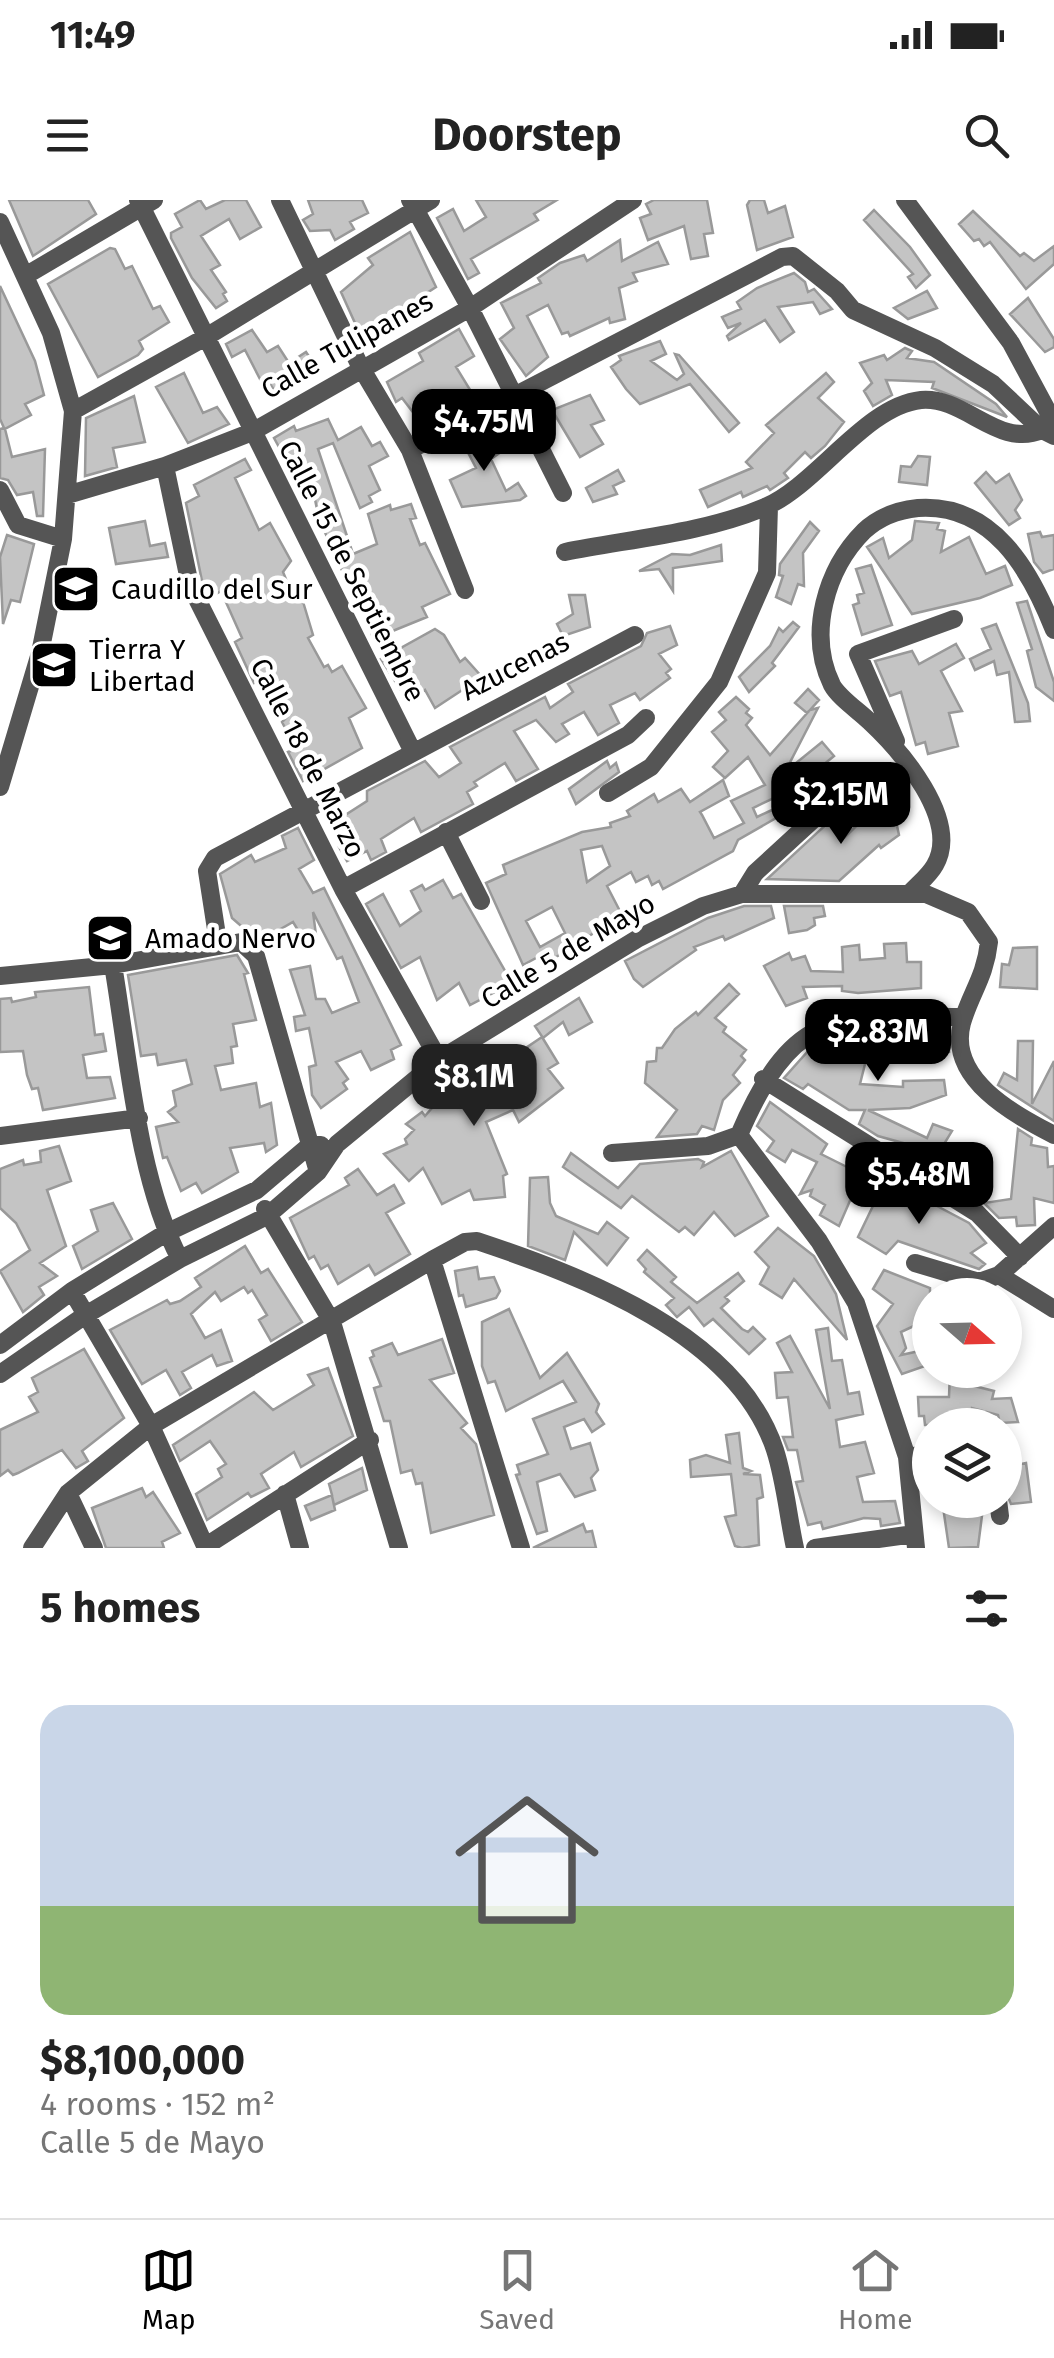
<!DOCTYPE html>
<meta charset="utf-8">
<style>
body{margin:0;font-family:"Fira Sans",sans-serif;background:#f2f2f2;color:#222;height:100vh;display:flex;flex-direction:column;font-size:38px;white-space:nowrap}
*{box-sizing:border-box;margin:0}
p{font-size:32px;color:#767676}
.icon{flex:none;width:55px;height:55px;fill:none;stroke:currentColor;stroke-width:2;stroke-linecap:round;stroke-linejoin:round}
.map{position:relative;height:1348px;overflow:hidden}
.panel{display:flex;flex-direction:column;background:#fff;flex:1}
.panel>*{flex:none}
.needle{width:65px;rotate:110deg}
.tools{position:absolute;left:912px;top:1078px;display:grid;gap:20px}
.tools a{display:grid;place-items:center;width:110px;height:110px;border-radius:50%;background:#fff;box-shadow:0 5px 15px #0003;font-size:50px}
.price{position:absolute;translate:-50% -85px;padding:0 22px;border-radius:20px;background:#000;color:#fff;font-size:32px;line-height:65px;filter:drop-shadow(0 2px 5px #0008)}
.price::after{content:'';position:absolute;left:50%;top:60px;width:30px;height:22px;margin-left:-15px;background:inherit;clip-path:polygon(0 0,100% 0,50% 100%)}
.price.selected{background:#222;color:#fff}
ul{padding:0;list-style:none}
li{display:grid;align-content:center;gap:20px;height:530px;padding:0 40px}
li+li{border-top:2px solid #e0e0e0}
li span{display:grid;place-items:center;height:310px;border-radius:30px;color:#555}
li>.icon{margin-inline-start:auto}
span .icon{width:180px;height:180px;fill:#fffc;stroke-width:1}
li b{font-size:42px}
h2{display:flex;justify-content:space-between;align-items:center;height:120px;padding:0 40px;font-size:42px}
.status{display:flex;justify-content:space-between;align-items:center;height:70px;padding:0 50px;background:#fff;direction:ltr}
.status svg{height:28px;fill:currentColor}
header{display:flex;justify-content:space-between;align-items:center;height:130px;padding:0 40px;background:#fff;font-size:45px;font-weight:700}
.tabs{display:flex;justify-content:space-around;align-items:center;height:140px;border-top:2px solid #e0e0e0;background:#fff;font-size:28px;color:#767676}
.tabs a{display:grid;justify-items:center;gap:5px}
.tabs .selected{color:#000}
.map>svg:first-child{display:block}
.building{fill:#c4c4c4;stroke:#999;stroke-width:2.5;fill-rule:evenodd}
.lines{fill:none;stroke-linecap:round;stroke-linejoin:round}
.minor{stroke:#555;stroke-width:18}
.labels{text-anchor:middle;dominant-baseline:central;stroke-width:9;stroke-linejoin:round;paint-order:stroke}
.street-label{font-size:28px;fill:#000;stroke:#fff}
.poi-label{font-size:28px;fill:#000;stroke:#fff;text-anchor:start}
</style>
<div class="status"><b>11:49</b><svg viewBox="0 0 49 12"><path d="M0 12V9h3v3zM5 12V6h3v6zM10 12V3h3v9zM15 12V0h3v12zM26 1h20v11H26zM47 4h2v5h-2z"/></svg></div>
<header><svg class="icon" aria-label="menu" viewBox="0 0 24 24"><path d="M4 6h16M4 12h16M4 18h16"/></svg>Doorstep<svg class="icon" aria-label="search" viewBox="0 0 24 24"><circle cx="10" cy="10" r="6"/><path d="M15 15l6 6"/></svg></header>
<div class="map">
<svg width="1054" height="1348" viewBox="0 0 1054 1348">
<rect width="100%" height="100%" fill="#fff"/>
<path class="building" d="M9,0H88L96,14L33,56Z
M200,0L206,9L225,0H246L261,27L240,39L229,19L201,36L220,65L211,70L226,92L223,94L227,101L216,108L192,78L171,38V33L182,27L175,14Z
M308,0H362L368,13L350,22L354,29L335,40L330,30L310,31L303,20L313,14Z
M476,0H557L534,14L538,20L471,59L479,73L468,79L437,18L453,9L464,31L486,17Z
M654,0H707L713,33L704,34L708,56L691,59L684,26L648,40L640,18L651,14L646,4Z
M750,0H764L768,13L785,6L793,37L757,50L747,5Z
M874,10L910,47L930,75L916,88L908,77L913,74L864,20Z
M973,11L1020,56L1024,53L1034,61L1054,46V64L1026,89L990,42L984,46L979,39L974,41L959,24Z
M410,32L436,87L371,129L374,136L364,143L341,92L373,65L368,58Z
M620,40L622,61L658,42L668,64L633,73L637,81L619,88L625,119L610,123L609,118L570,136L568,132L562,134L548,105L527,116L548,157L526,176L500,139L514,128L501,103L541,83L538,78L560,63L584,55L587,61Z
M110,48L115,49L125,69L132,66L153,109L160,106L169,122L139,141L143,149L138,155L98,177L48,84Z
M794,73L805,82L808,92L814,89L832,109L820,114L813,102L778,107L794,132L780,142L765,120L729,140L727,136L741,123L728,128L722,117L741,109L737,102L757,88Z
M0,86L35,161L44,195L25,204L31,215L5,229L12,257L45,249L43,316H37L33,292L17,295L8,280L0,278V229L4,228L0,219Z
M927,91L937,108L908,119L894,108Z
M1028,98L1054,139V147L1045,152L1010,114Z
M459,129L474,156L456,167L472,193L442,208L440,204L432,209L427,201L412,211L402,198L396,202L387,182L423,161L419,153Z
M252,130L267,152L278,146L289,163L306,152L319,171L278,196L266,178L261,181L245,150L232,157L226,144Z
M660,141L666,154L651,161L677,180L684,174L675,154L679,155L739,223L729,232L690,184L640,204L626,189L611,167L621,160L619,156Z
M905,148L912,151L907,158L934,162L996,204L1007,217L932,188L934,182L886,180L892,195L873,206L864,191L872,183L860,163L884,155L887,160Z
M184,173L203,213L217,207L229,224L188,243L156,187Z
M826,173L834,182L818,198L844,222L825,246L811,258L805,252L784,273L788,278L770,290L767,286L743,297L741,292L708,307L700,290L752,268L746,262L774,233L766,225Z
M590,195L604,220L591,225L603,244L580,257L552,210Z
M134,196L145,242L113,248L117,267L85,276L86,218Z
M328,219L338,240L361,227L372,246L380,242L388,256L369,266L380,290L369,296L372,302L360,308L333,243L318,249L353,354L377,344L368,314L390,305L391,310L411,304L416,318L410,319L420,345L425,343L450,394L422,407L427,417L373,439L369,425L373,423L355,384L349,386L319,319L312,285L302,289L274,238L294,226L296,231Z
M479,228L484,237L495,230L505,249L491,259L506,291L518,283L526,296L520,300L462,307L450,280L476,268L461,239Z
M918,256L930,257L927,285L899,282L901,266L911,267Z
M245,259L251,270L235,278L259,330L270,323L291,361L283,372L293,396L301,395L313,435L308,438L324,467L328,465L332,472L342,466L366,508L349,518L362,548L303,581L288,552L296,549L282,522L290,514L273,478L254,483L235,442L242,438L221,391L211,397L202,381L186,303L199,296L194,285Z
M618,270L624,281L613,286L617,294L593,302L586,288Z
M986,272L996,283L1009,274L1022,300L1015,310L1020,318L1009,325L975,283Z
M145,321L150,346L165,343L168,357L116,364L109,328Z
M915,321L939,323L937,329L945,331L941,352L969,337L986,374L1005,366L1012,385L980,398L912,414L867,347L883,338L889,358L912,340Z
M810,322L819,331L803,353L804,386L798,384L791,404L776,397L783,376L779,375L780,364Z
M1040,332L1042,337L1054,335V369L1043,373L1034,362L1028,334Z
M7,335L34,344L20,402L11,400L3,424L0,357Z
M721,345L722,361L673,368V391L659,369L639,371L672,354L690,355Z
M871,365L892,425L862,435L853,405L859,403L857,395L864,393L856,369Z
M569,395H585L590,427L563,436L557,424L573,414Z
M1027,401L1054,482V501L1036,487L1027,451L1032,449L1017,403Z
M793,422L799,427L772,463L775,466L749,492L739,477L770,446L779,428L783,432Z
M996,424L1028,503L1030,521L1015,522L1009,472L997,475L994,461L975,470L970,459L991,449L982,429Z
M670,426L677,445L659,454L671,469L666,473L670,478L640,500L635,493L610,505L619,523L598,535L584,512L562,524L569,534L556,542L536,520L514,531L538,569L516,581L505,563L474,582L477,586L467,592L473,604L421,632L414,618L381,639L386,652L371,660L367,651L347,661L339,647L347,643L336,621L367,601V591L425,561L439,577L461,563L450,547L545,497L550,508L573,492L568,484L641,446L647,433Z
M435,429L444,435L460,462L465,458L482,477L435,508L425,490L420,494L412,482L400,489L381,459Z
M956,444L964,458L941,471L962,511L949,513L958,546L928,554L925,542L916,545L901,492L890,496L875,461L912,451L919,464Z
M808,489L819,500L810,510L818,508L785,572L822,542L834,556L800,584L803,589L786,605L780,595L753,608L757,617L772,610L776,618L738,640L733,651L663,689L659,681L652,685L648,676L636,682L631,672L607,686L622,715L542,766L538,757L523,765L486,683L506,674L503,665L582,632L611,627L610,623L630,616L627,611L654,594L658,602L681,589L690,602L723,580L729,596L700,612L702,615L714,638L744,623L731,601L765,585L748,557L725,578L713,567L728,551L712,532L726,520L719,512L736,497L749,509L746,513L752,518L746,525L770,555L809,511L807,513L795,503ZM602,646L610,666L587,682L581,650ZM552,707L565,733L540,747L526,721Z
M607,561L610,568L616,563L619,572L576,604L569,589Z
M890,593L899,635L881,648L879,645L839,681L767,679L832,619L845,637Z
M298,628L314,660L299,669L313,693L324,688L401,845L391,850L394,859L371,870L361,851L336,862L348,879L343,883L347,889L321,908L312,895L309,867L316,865L309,828L296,831L294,817L305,815L290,770L310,766L316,799H325L332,813L359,802L342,757L337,759L313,712L316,735L304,740L293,722L260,741L263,745L232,718L220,674L251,655L255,662L286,648L282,636Z
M443,680L453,698L461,694L512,783L470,805L459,783L437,800L420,757L401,768L366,704L383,694L400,726L421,711L411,691L422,685L425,690Z
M744,706H771L774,718L725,740L723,736L694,747L696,750L643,787L634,779L625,761L708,718Z
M784,706H823L825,716L814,718L815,725L807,730L789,733Z
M906,743L907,762H921V788L858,793L842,791V786L803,787L807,798L786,806L764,766L789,753L792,760L805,756L811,771L843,772L842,747L859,745L860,760L885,758L884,744Z
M1037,747V789L1000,787L1002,764L1009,765L1013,748Z
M237,755L248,773L244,774L256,820L233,824L237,846L231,847L233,863L215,866L221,890L256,883L260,907L271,903L277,945L266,952L264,943L230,948L238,972L202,993L196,983L181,991L167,957L163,958L156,927L178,922L168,912L176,906L173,891L192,884L186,860L158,865L156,854L141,856L128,775Z
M729,784L739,794L715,818L726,827L723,832L746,850L741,856L745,860L733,875L740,883L723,900L714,930L702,926L697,934L657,937L677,910L645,883L647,862L656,861L657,848H662L675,829L696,812L698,815Z
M89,787L95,835L103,834L106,851L83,855L87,878L110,877L115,898L43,910L38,888L32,889L27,875L23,851L0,852V799L11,798L12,802L36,797L35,792Z
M579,798L592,822L569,835L563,822L543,838L535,826Z
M908,829L949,831V852L904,857V851L868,852L860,884L903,887V881L944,880L946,895L910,908L868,910L927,938L933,924L952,931L932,964L902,951L903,943L878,936L859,924L865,910H849L808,884L803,889L784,878L809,850L830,839L877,841L876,832Z
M542,837L558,863L548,869L563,888L519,922L513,910L486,922L507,974L503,976L505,997L474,1000L470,990L442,1004L423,968L409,981L384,954L407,944L405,939L414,930L406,924L422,912L425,916L439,900L490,866L501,887L528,874L517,854Z
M1018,841H1033L1032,904L1054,861V921L998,885L1004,873L1017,880Z
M770,902L827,944L821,954L847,967L857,953L868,959L839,1026L820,1015L825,1005L810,996L812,990L800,994L817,962L792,950L785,962L767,951L774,941L757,926Z
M1018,929L1032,938L1031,945L1047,948L1048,967L1054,966V1003L1034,998L1035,1025L1017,1026L1016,1017L999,1018L984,1003L1011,999Z
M59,946L71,981L47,990L66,1046L40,1063L57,1076L39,1087L44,1095L23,1112L0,1071L30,1050L16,1023L0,1008V969L23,960L24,965L41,962L40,951Z
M731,951L768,1016L735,1036L714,1012L694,1035L685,1027L679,1032L632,996L621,1008L563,967L571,953L618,988L640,964L698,959L704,962L702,967Z
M358,969L377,995L394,985L404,1003L386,1013L410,1054L375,1075L369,1065L338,1084L328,1065L321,1069L314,1056L309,1059L290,1018L349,985L345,978Z
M548,977L550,1003L556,1016L598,1034L607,1022L628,1038L607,1065L574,1032L565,1060L528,1046L530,978Z
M886,979L969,1023L986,1043L971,1053L985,1064L979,1069L898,1041L886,1054L858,1037Z
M113,1003L132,1039L82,1069L73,1046L98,1031L91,1010Z
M778,1028L814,1056L836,1094L847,1140L794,1079L782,1098L760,1084L769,1067L755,1052Z
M245,1046L261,1073L268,1069L302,1122L271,1141L259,1120L267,1115L252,1090L248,1093L244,1087L221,1101L215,1092L191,1114L205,1138L221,1130L232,1161L217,1166L212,1155L182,1172L191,1188L180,1195L166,1170L142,1184L110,1130L167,1100L170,1104L180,1101L201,1087L195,1078Z
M647,1050L676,1077L671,1082L697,1103L738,1073L744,1081L725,1097L729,1101L721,1108L742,1129L748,1132L753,1127L765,1139L749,1154L713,1119L704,1126L689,1107L677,1117L666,1105L674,1098L644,1072L646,1069L638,1060Z
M477,1067L479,1079L494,1077L500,1091L496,1098L466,1107L463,1095L459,1096L455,1071Z
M884,1070L930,1088V1115L922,1127L918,1124L901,1132L906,1148L901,1155L924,1150L928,1165L902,1174L877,1126L893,1104L873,1089Z
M509,1109L540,1178L567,1153L599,1204L596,1212L604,1224L592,1232L584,1219L564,1227L571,1249L590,1243L598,1270L591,1278L595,1290L575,1297L560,1274L537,1282L547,1331L537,1334L516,1275L520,1274L517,1265L548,1254L533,1219L576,1202L563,1181L506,1211L495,1181L488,1183L482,1166V1122Z
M828,1128L832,1161L842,1160L848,1194L859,1192L863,1214L836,1220L840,1247L865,1242L874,1273L857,1277L863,1302L895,1301L900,1323L881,1326L880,1319L864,1318L823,1329L821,1322L808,1325L796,1282L803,1281L797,1250H788L783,1237H793L788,1197L777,1198L775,1173L792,1172L777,1143L790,1136L830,1209L816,1130Z
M442,1139L454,1173L430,1180L467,1223L461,1228L476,1244L494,1315L431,1333L422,1283L416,1284L412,1270L401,1273L390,1221H384L374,1188L381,1186L370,1158L374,1156L372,1151L392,1143L398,1155Z
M84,1149L124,1218L82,1251L88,1261L76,1268L62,1250L18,1273L13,1275L8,1270L0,1276V1230L38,1212L29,1197L38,1192L32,1178Z
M328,1168L353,1236L301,1267L294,1252L261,1274L269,1288L251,1297L248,1293L207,1320L196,1294L222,1277L218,1269L226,1264L210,1241L180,1261L173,1245L254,1192L273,1210L314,1185L308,1175Z
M950,1170H975L974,1186L994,1191L992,1199L1011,1198L1018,1222L1000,1223L998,1215L972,1208L971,1225H925L924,1216H919L918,1197H949Z
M739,1233L743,1268L751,1271L743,1274L760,1275L763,1297L757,1299L759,1345L742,1348L735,1346L725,1317L736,1315L731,1274L691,1277L690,1260L706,1255L730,1263L726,1235Z
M1026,1263L1031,1302L1011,1304L1005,1290L1009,1287L1005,1267Z
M362,1268L367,1290L334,1305L332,1296L335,1310L311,1320L305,1306L332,1295L329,1284Z
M142,1288L146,1297L153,1292L180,1333L162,1342L164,1348H106L92,1308Z
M942,1300H984L978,1347L949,1348Z
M583,1324L586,1332L592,1331L596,1348H533Z"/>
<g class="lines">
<path class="minor" d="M138,0L412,550
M280,0L360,166L410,250L465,390
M410,0L470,108L563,293
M905,0L1011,143L1054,223
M0,22L51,133L73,211L63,339L40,453L0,587
M25,76L154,0
M73,211L206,137L431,0
M410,250L782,57L793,56L837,91L853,110L935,148L993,184L1042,230L1054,236
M165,266L190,385L343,689L439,860
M0,290L18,325L63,339
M67,295L165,266L252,232L470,108L633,0
M565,352C630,339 704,333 765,307C817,285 865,206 921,200C965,196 998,249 1042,230
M896,541L858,454L954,419
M608,593L651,567L719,482L767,373L769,306
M446,632L481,701
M343,689L628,535L646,518
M742,694L755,673L866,571
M909,694C917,685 929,676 935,665C961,620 900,550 870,522C859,511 839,498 832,485C807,434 826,369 864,331C879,317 898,310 918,308C992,303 1030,369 1054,430
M218,742L207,671L215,658L635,435
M113,765C128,853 138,981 180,1059
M0,776L113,765L241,742L256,756L318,972
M763,879L977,1013L1020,1057
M739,935L819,1041L856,1103L907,1257L916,1348
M739,935C795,805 837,816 964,817
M0,936L139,918
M612,953L708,946L739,935
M265,1009L332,1122L399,1348
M432,1060L521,1348
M915,1063L979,1082L999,1075L1054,1026
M999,1075L1054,1109
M72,1091L151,1226L206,1348
M0,1145L72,1091L166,1033L257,990L310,945H321
M0,1174L84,1116L180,1059L267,1016L318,972L337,944L439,860L637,739L703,706L742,694H926L968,712L989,742C985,778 971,792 962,823C947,879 1014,914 1054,935
M907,1257L930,1253
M68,1293L94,1348
M285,1294L300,1348
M998,1300L1000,1316
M206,1346L370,1240
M32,1348L68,1293L151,1226L432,1060L465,1042L477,1041C582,1076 737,1134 775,1250C785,1281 788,1316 795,1348
M815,1348L914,1334"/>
</g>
<defs>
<g id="school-square" transform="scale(2.5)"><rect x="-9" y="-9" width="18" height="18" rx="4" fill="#000" stroke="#fff"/><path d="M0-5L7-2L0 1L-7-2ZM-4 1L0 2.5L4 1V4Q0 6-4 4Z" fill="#fff"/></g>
</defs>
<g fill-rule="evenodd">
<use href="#school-square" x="76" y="389"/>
<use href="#school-square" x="54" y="465"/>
<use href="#school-square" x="110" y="738"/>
</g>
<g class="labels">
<g class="street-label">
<text transform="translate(347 145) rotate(-29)">Calle Tulipanes</text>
<text transform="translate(352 371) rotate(63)">Calle 15 de Septiembre</text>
<text transform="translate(515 466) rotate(-27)">Azucenas</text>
<text transform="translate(308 558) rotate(63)">Calle 18 de Marzo</text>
<text transform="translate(568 751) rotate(-31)">Calle 5 de Mayo</text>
</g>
<g class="poi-label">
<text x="111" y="389">Caudillo del Sur</text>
<text x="89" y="449">Tierra Y<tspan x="89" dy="32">Libertad</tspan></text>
<text x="145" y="738">Amado Nervo</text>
</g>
</g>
</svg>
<div class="tools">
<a><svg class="needle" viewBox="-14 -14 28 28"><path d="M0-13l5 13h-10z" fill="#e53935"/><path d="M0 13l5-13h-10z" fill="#767676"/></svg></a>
<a><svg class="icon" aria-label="layers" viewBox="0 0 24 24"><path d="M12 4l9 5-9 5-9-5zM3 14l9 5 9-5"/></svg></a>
</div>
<b class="price" style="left:484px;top:274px">$4.75M</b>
<b class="price" style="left:841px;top:647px">$2.15M</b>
<b class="price" style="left:878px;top:884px">$2.83M</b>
<b class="price selected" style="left:474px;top:929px">$8.1M</b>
<b class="price" style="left:919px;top:1027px">$5.48M</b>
</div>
<section class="panel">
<h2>5 homes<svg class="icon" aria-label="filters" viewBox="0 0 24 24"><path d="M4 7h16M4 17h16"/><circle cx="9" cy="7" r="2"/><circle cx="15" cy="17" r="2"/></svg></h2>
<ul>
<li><span style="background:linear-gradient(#c9d6e8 65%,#8fb573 0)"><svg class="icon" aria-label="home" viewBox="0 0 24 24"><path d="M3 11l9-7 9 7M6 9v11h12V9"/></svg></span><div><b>$8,100,000</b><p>4 rooms · 152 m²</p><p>Calle 5 de Mayo</p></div></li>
</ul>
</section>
<nav class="tabs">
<a class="selected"><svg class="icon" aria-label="map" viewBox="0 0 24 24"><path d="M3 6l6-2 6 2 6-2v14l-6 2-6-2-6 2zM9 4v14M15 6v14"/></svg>Map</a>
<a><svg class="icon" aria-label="saved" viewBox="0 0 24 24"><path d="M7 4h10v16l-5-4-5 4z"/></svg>Saved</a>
<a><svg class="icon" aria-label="home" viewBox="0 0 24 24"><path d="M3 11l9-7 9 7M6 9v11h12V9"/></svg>Home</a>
</nav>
